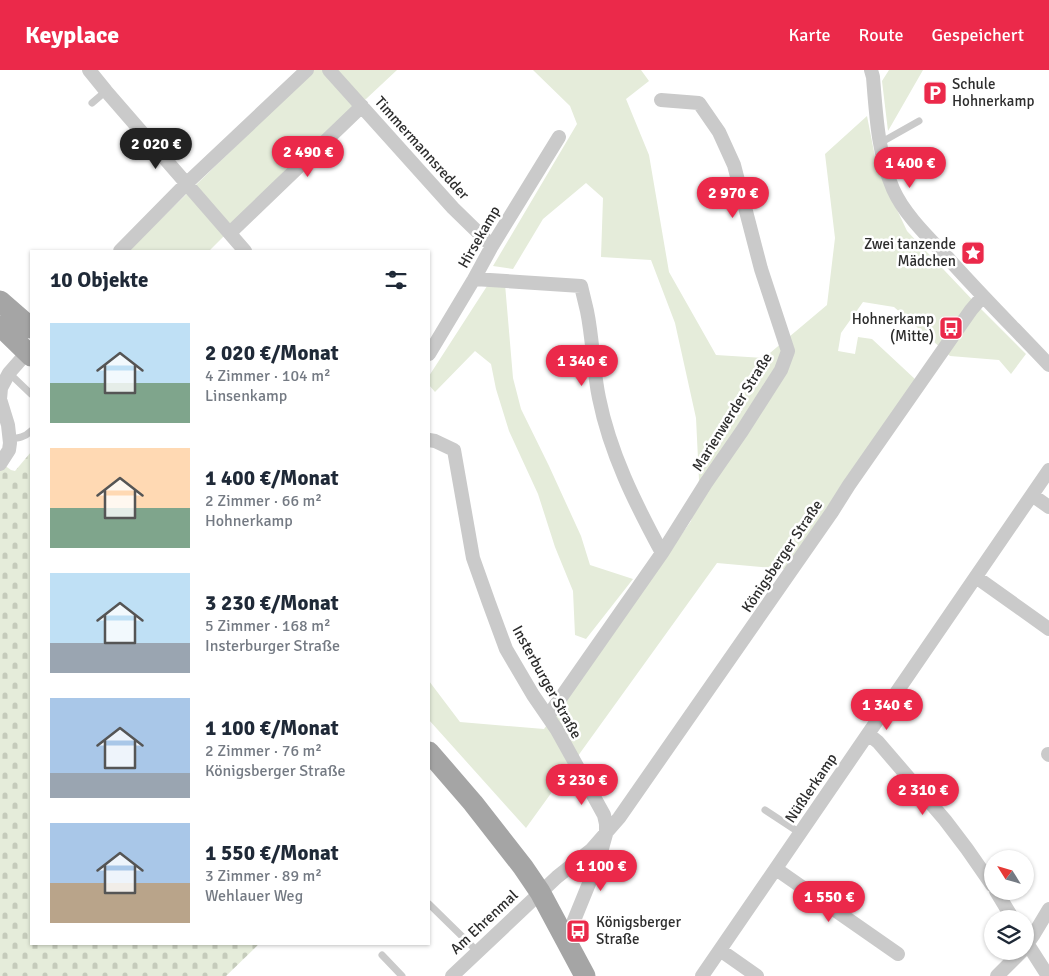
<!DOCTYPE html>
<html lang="de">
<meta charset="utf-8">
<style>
body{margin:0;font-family:Signika,sans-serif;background:#f2f2f3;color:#1f2937;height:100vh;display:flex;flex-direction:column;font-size:19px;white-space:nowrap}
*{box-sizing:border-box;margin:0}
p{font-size:16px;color:#747a83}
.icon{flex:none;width:28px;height:28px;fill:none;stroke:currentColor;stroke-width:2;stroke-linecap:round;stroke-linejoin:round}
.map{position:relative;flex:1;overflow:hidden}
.side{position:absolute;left:30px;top:180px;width:400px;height:695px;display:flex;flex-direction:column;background:#fff;border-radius:0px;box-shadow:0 1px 4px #0004}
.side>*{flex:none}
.needle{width:32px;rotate:307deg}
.fabs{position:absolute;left:984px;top:780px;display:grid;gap:10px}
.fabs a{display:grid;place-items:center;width:50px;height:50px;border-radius:50%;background:#fff;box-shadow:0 1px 4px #0004;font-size:25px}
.price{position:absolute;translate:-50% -42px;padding:0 11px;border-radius:18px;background:#eb294a;color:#fff;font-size:16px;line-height:32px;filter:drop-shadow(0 1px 2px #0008)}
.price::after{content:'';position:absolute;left:50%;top:30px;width:15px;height:11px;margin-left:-8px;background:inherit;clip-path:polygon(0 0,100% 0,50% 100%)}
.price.on{background:#222;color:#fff}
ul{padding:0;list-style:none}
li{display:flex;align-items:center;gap:15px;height:125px;padding:0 20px}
li span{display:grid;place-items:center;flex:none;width:140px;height:100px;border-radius:0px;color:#555}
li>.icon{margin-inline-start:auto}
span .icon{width:60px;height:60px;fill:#fffc;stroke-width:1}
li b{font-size:21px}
h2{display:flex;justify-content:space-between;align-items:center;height:60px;padding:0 20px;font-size:21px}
header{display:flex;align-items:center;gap:30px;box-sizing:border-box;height:70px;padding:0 25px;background:#eb294a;color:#fff}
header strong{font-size:24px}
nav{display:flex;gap:28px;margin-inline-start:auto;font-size:18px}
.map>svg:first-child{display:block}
.green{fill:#e5ecda}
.cemetery{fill:url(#cemetery-stones)}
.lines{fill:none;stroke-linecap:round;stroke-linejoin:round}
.lane{stroke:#cacaca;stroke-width:7}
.street{stroke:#cacaca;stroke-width:14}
.primary{stroke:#a5a5a5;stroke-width:21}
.labels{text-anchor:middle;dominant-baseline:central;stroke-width:5;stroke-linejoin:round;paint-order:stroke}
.poi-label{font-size:15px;fill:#2d2d2d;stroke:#fff;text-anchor:start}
.street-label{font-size:15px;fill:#2d2d2d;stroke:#fff}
</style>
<header>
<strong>Keyplace</strong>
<nav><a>Karte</a><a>Route</a><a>Gespeichert</a></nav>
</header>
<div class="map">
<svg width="1049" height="906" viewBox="0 0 1049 906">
<defs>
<pattern id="cemetery-stones" width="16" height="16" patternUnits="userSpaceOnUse" patternTransform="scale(1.25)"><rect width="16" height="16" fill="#e5ecda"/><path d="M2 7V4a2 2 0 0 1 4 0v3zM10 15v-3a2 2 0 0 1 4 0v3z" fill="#c5cbbb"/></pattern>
</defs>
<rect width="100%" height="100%" fill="#fff"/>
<path class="green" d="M312,0H397L229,157L224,166L209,181H128L305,9Z
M533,0H641L649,11L626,29L649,85L669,202L716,285L764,288L827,235L835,168L825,84L867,46L877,97L907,161L982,240L1026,284L1011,304L999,290L950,286L894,237L863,232L841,263L838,281L855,284L858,267L872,269L916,310L785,499L717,493L526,758L429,650V611L460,652L544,659L691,451L699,410L696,348L675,253L651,190L601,187L603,128L586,113L543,149L513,199L493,196L577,54L570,36Z
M889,0H923L888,61L882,11Z
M489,213L505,214L513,308L521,339L549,396L581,466L590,495L633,509L586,569L575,565L573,521L555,477L538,424L509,361L496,319L491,294L475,281L435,322L429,315V306Z"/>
<path class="cemetery" d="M31,382V874H259L226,906H0V392L11,400L15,401Z"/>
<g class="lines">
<path class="lane" d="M92,33L106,21
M880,73L919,51
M9,303L31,324
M10,369C19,368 25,367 31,361
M765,740L800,763
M429,834L477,881
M382,885L402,906"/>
<path class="street" d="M89,0L106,21L245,181
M329,0L453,138L492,176
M871,0L873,7C876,44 878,84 893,119C904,144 928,167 947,187C980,224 1015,259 1049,295
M234,159L362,36
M120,181L186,114L307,0
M474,209L581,216C583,224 585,233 587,241C593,270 593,300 599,328C610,383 635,433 662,483
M429,284L474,209L492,176L559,67
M429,370L435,371L454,380L473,488L489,533L506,579L533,625L557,660L604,745L606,754V764L599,789L566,870
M0,394L9,380L10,373L8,355L0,329L1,318L9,303L31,278
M1032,425L1049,437
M976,507L1049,559
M548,646L662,483L706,413L742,361L781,300L788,281L761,199L734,95L719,62L699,33L661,30
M868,664L878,672L945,750L967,779L992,815
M1048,684L1049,685
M776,799L898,884
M996,821L1013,849
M1025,870L1048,906
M1025,877L1034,864L1049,839
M720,880L757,906
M452,906L557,807L591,780L619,748L832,442L849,415L971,240L983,226
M702,906L1049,400
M997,906L1022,881"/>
<path class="primary" d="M0,231L31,258
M0,256L31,286
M429,682L473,733L523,797L540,822L585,906"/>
</g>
<defs>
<g id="parking-square" transform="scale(1.25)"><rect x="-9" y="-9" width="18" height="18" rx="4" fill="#eb294a" stroke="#fff"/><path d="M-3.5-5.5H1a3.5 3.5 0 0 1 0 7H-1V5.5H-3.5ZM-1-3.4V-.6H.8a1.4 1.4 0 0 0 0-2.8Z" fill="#fff"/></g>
<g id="sight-square" transform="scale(1.25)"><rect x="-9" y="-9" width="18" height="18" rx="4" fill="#eb294a" stroke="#fff"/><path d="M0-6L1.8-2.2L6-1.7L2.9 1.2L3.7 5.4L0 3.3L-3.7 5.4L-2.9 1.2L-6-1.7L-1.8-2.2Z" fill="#fff"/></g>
<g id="bus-square" transform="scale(1.25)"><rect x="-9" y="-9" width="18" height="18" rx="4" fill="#eb294a" stroke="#fff"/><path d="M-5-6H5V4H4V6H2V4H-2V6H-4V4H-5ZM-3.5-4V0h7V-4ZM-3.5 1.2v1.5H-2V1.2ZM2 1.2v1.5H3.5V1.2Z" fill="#fff"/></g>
</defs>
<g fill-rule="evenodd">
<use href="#parking-square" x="935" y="23"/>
<use href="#sight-square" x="973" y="183"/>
<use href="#bus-square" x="951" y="258"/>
<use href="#bus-square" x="578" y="861"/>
</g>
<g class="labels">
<g class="poi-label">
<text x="952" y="14">Schule<tspan x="952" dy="17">Hohnerkamp</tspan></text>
<text x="956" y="174" text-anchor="end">Zwei tanzende<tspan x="956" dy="17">Mädchen</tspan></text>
<text x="934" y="249" text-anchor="end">Hohnerkamp<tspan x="934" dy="17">(Mitte)</tspan></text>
<text x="596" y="852">Königsberger<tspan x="596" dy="17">Straße</tspan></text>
</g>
<g class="street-label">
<text transform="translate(422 78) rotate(48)">Timmermannsredder</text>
<text transform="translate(479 167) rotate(-60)">Hirsekamp</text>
<text transform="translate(732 342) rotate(-58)">Marienwerder Straße</text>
<text transform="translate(782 486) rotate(-56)">Königsberger Straße</text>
<text transform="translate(547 612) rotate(61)">Insterburger Straße</text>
<text transform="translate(811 718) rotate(-56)">Nüßlerkamp</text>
<text transform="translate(484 852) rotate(-43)">Am Ehrenmal</text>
</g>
</g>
</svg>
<div class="fabs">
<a><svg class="needle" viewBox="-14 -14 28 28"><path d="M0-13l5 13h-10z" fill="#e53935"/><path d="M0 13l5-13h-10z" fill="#747a83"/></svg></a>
<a><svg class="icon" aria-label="layers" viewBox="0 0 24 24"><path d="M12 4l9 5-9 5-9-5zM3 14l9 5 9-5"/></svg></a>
</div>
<b class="price on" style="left:156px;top:100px">2 020 €</b>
<b class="price" style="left:308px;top:108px">2 490 €</b>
<b class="price" style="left:910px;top:119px">1 400 €</b>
<b class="price" style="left:733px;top:149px">2 970 €</b>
<b class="price" style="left:582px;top:317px">1 340 €</b>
<b class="price" style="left:887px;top:661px">1 340 €</b>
<b class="price" style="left:582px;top:736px">3 230 €</b>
<b class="price" style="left:923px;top:746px">2 310 €</b>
<b class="price" style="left:601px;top:822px">1 100 €</b>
<b class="price" style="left:829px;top:853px">1 550 €</b>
<section class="side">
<h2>10 Objekte<svg class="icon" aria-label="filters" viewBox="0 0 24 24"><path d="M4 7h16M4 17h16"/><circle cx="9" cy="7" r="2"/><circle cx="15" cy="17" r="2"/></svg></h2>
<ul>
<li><span style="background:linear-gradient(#bfe0f5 60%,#7fa58c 0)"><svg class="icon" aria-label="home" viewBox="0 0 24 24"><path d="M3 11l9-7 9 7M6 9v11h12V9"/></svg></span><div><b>2 020 €/Monat</b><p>4 Zimmer · 104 m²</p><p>Linsenkamp</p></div></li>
<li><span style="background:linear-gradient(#ffd9b3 60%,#7fa58c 0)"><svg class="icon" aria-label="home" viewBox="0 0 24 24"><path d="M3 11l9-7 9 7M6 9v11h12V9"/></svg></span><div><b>1 400 €/Monat</b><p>2 Zimmer · 66 m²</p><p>Hohnerkamp</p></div></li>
<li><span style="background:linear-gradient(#bfe0f5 70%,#9aa5b1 0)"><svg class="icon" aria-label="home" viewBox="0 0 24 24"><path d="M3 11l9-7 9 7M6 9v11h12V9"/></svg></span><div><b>3 230 €/Monat</b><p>5 Zimmer · 168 m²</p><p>Insterburger Straße</p></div></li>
<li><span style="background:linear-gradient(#a9c7e8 75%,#9aa5b1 0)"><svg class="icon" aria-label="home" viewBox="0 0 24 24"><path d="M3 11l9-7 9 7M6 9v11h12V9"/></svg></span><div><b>1 100 €/Monat</b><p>2 Zimmer · 76 m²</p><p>Königsberger Straße</p></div></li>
<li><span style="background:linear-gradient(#a9c7e8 60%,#b9a48a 0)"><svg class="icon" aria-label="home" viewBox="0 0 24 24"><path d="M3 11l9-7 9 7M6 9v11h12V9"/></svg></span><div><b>1 550 €/Monat</b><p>3 Zimmer · 89 m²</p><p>Wehlauer Weg</p></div></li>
</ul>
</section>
</div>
